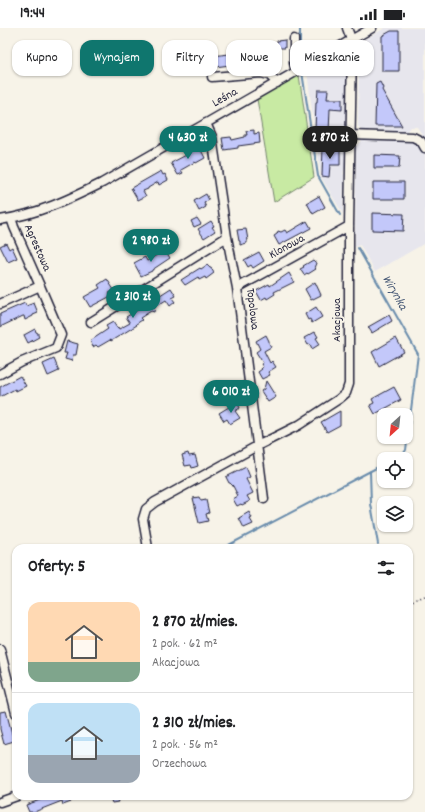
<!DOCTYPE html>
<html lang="pl">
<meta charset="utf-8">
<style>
body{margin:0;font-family:Dekko,sans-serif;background:#f2f2f2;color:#202124;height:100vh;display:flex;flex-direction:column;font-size:15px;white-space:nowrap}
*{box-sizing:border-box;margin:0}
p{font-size:13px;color:#757577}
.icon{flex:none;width:22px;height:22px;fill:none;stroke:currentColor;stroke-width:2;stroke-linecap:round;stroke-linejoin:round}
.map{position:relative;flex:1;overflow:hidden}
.details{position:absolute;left:12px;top:516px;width:401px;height:256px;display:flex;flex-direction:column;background:#fff;border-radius:12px;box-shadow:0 1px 3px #0004}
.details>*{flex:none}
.banner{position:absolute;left:12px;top:12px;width:401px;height:36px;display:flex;gap:8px}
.needle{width:26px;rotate:207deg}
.controls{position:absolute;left:377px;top:380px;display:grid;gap:8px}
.controls a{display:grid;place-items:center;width:36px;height:36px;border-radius:8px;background:#fff;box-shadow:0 1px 3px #0004;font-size:20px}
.price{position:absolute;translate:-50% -34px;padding:0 9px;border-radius:14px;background:#0f766e;color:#fff;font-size:13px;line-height:26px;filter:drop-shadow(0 1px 2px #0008)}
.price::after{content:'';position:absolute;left:50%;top:24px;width:12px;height:9px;margin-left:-6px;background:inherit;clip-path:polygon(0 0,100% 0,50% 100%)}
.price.on{background:#222;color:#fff}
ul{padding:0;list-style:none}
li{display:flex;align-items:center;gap:12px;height:100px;padding:0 16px}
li+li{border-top:1px solid #e0e0e0}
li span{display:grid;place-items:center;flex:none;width:112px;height:80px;border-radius:12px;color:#555}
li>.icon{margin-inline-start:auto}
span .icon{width:48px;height:48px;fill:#fffc;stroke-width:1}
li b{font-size:17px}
h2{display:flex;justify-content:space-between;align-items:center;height:48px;padding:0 16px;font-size:17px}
.chip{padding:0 14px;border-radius:12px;background:#fff;box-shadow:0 1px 3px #0004;font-size:14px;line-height:36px}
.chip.on{background:#0f766e;color:#fff}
.status{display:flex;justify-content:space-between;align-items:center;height:28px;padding:0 20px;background:#fff;direction:ltr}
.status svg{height:11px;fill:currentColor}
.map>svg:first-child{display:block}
.built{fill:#e7e6ed}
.green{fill:#c8eaa3;stroke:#75866f}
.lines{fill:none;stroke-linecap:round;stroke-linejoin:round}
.stream{stroke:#698cac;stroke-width:2}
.building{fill:#c3c8fa;stroke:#22223b}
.minor-casing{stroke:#22223b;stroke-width:11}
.path{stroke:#22223b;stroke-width:1.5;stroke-dasharray:1 3;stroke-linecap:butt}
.minor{stroke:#f7f3e8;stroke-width:8}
.labels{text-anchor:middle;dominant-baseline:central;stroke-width:4;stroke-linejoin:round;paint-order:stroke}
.street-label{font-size:12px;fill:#22223b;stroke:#f7f3e8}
.water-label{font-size:13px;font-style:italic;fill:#455774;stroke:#f7f3e8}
</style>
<div class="status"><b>19:44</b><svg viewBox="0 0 49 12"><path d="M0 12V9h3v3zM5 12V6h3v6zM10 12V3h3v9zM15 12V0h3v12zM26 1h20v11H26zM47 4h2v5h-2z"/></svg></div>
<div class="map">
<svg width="425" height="784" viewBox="0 0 425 784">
<rect width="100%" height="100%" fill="#f7f3e8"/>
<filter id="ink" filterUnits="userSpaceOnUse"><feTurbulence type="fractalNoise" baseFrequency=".025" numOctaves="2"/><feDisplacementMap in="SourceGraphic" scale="8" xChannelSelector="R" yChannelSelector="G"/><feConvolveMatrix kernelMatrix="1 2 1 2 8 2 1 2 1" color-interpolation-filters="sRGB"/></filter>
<g filter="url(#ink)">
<path class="built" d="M385,0H425V111L417,99H410L407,103L361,102L358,98L359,22L360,14Z
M343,24L348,26L347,71L345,138L343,146L344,147L343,186L321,149L307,44Z
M362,113L413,114L423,122L425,125V215L375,244L360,217L355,219L356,118Z"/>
<path class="green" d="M299,47L314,149L274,174L257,71Z"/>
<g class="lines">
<path class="stream" d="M300,0V33
M302,44L318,148L340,187
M358,220L418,326L406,422L403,426L393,431
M370,443L371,476L378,516
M223,520L384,436"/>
</g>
<path class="building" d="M391,3H399V43H382V8Z
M285,12V20H277V13Z
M255,21L256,32L242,34L241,25H245V22Z
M229,26L230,37L215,39L213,28Z
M201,28L203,40L191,42L189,30Z
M380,54L383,60L382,62L402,98H375L376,56Z
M318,62H328L327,71H342V82L330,81L329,104L315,103L316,74H317Z
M254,102V106L259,105L260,115L238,118V120L224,122L222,110L231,109L232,112L245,109V107H247L246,103Z
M199,118L205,130L196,135L195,134L181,142L183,145L178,147L171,135L190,125L189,123Z
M323,120L340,121V137H330L329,149L322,148Z
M374,127L400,128L399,140H374Z
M161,143L163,147L165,146L168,152L159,157L158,154L148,160V161L143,163L146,168L138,172L131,160Z
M373,154H404V171H373Z
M206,166L209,172L204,175L206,179L199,183L194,173Z
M319,168L325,179L313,186L307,175Z
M372,185L404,186L403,203L372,202Z
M197,190L201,196L194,199L191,193Z
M211,193L214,198L212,199L215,203L204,210L198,201Z
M307,193L311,200L279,217L274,208L277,206L278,203L281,204L285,202L287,205Z
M246,201L248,212H247V215L240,217V213H239L237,202Z
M6,215L9,221L12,219L17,230L8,234L0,218Z
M165,222L170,230L152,242V243L141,248L134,235L145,229L147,233Z
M259,224L264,233L253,240L251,237L248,239L244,232Z
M313,232L315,234L317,235L315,240L316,241L308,246L307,245L304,247L300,241L304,239L303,238Z
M207,237L210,240H211L214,245L206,251L205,249L199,252L198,249L185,257L181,252L200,240L201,241Z
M289,245L294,254L274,264L275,266L267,271L266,269L261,272L256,263L269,256L270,258Z
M107,251L114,262L109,265L111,268L90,279L84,269L100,260L98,257Z
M315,254L321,267L311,272L305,261Z
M171,260L176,268L172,270L175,274L170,278L166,272L155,279L154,284L151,283L140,290L142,292L136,296L137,297L111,313L110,312L98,319L96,317L93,319L90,313L108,301L106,298L113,294L117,300L118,299L119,301L130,295L126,289L144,278L142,276L150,271L151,273Z
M25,275L26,278L34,275L38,285L33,287V288L25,292L24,288H23L0,299V286Z
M316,279L322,289L312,295L310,291L308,292L305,286Z
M389,287L392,293L372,305L368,299Z
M35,301L36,304L38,305V307L39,309L28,315L24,307Z
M315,304L318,309L316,310L320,316L312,321L310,316L308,317L304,310Z
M266,307L269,313V315L271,319L264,323L270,335L272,333L276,339L268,344L270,347L262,351L258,344L262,341L261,340L263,339L261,336L263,335L256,324L260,321L256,313Z
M396,310L404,324L379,338L372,324Z
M67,313L78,316L76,327H73L72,333L65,331L67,325H64Z
M54,331L59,343L48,348L43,336Z
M20,348L26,358L16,363L15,361L0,369V359Z
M266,353L276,369L268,374L261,363L264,361Z
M394,359L401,372L375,386L370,377L374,375L372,371Z
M237,374L240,380L235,383L240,390L230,396L227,391L224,393L219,385Z
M340,383V397L327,404L321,394Z
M188,425L189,428L195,427L198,438L192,440L191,437L185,438L182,427Z
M246,439L250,449L246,451L253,465L247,468L250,473L242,477L241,476L237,478L233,471L238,468L233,458L230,455H229L226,449Z
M199,469L201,473L206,472L209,485L206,486L208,493L199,495L193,470Z
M249,484L252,490L250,491L253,496L244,500L239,490Z
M6,683L14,713L4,716L0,701V684Z
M51,768L74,769L70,770L71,774L63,777L62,773L34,784H29L26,777Z
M116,768L118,774L112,775L110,770Z"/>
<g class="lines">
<g class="minor-casing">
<path id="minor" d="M294,11V35L296,44
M212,49L261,45L269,47L277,55
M206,95L212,109L227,209L237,260L264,471
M350,107L413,109L421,113L425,120
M0,192C38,186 68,172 102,155L372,0
M237,260L349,198
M0,276L40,258
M91,294L227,209
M0,346L22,334L56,320L61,307L40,258L14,199L11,190
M148,520L143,491L146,481L155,474L257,418L299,397L339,371L346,365L349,356V198L352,21L350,8L347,0
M0,621L16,685
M0,774L17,768"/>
</g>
<path class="path" d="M409,574L425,568"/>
<use href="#minor" class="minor"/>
</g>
</g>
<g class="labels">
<g class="street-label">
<text transform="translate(225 70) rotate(-30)">Leśna</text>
<text transform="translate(287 219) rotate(-29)">Klonowa</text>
<text transform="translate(37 220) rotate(66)">Agrestowa</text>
<text transform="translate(252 281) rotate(83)">Topolowa</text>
<text transform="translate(337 292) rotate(-90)">Akacjowa</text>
</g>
<g class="water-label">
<text transform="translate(394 265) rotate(60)">Wirynka</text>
</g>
</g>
</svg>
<div class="controls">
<a><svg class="needle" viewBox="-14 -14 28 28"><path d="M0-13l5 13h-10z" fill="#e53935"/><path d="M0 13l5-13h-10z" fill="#757577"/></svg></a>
<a><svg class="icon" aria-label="locate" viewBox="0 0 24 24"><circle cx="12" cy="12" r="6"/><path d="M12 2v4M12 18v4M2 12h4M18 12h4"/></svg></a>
<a><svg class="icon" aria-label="layers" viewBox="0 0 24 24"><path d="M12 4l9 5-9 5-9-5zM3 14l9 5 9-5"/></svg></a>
</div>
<b class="price" style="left:188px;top:132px">4 630 zł</b>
<b class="price on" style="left:330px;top:132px">2 870 zł</b>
<b class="price" style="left:151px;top:235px">2 980 zł</b>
<b class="price" style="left:133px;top:291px">2 310 zł</b>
<b class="price" style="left:231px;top:386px">6 010 zł</b>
<div class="banner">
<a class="chip">Kupno</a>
<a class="chip on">Wynajem</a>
<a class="chip">Filtry</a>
<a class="chip">Nowe</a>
<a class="chip">Mieszkanie</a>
</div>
<section class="details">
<h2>Oferty: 5<svg class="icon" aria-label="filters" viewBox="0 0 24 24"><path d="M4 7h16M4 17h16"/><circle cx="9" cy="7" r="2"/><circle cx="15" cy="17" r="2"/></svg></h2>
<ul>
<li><span style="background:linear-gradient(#ffd9b3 75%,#7fa58c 0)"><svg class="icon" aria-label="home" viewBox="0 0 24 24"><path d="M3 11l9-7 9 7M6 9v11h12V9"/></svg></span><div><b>2 870 zł/mies.</b><p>2 pok. · 62 m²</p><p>Akacjowa</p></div></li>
<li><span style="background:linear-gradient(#bfe0f5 65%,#9aa5b1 0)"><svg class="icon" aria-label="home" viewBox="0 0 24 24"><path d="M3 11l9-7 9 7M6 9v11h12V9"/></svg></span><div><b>2 310 zł/mies.</b><p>2 pok. · 56 m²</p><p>Orzechowa</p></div></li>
</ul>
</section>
</div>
